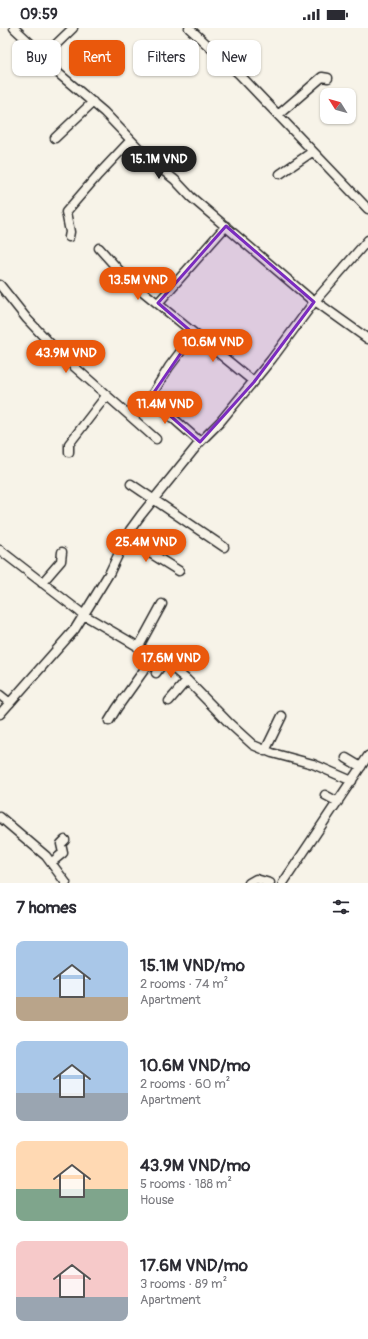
<!DOCTYPE html>
<meta charset="utf-8">
<style>
body{margin:0;font-family:Pangolin,sans-serif;background:#f7f7f7;color:#2b2b33;height:100vh;display:flex;flex-direction:column;font-size:15px;white-space:nowrap}
*{box-sizing:border-box;margin:0}
p{font-size:13px;color:#7c7c81}
.icon{flex:none;width:22px;height:22px;fill:none;stroke:currentColor;stroke-width:2;stroke-linecap:round;stroke-linejoin:round}
.map{position:relative;height:855px;overflow:hidden}
.drawer{display:flex;flex-direction:column;background:#fff;flex:1}
.drawer>*{flex:none}
.guide{position:absolute;left:12px;top:12px;width:344px;height:36px;display:flex;gap:8px}
.needle{width:26px;rotate:307deg}
.fabs{position:absolute;left:320px;top:60px;display:grid;gap:8px}
.fabs a{display:grid;place-items:center;width:36px;height:36px;border-radius:8px;background:#fff;box-shadow:0 1px 3px #0004;font-size:20px}
.price{position:absolute;translate:-50% -34px;padding:0 9px;border-radius:14px;background:#ea580c;color:#fff;font-size:13px;line-height:26px;filter:drop-shadow(0 1px 2px #0008)}
.price::after{content:'';position:absolute;left:50%;top:24px;width:12px;height:9px;margin-left:-6px;background:inherit;clip-path:polygon(0 0,100% 0,50% 100%)}
.price.active{background:#222;color:#fff}
ul{padding:0;list-style:none}
li{display:flex;align-items:center;gap:12px;height:100px;padding:0 16px}
li span{display:grid;place-items:center;flex:none;width:112px;height:80px;border-radius:8px;color:#555}
li>.icon{margin-inline-start:auto}
span .icon{width:48px;height:48px;fill:#fffc;stroke-width:1}
li b{font-size:17px}
h2{display:flex;justify-content:space-between;align-items:center;height:48px;padding:0 16px;font-size:17px}
.tag{padding:0 14px;border-radius:8px;background:#fff;box-shadow:0 1px 3px #0004;font-size:14px;line-height:36px}
.tag.active{background:#ea580c;color:#fff}
.status{display:flex;justify-content:space-between;align-items:center;height:28px;padding:0 20px;background:#fff;direction:ltr}
.status svg{height:11px;fill:currentColor}
.map>svg:first-child{display:block}
.lines{fill:none;stroke-linecap:round;stroke-linejoin:round}
.minor-casing{stroke:#2b2b2b;stroke-width:11}
.minor{stroke:#f7f3e8;stroke-width:8}
.marked{fill:#7b2cbf;fill-opacity:0.2;stroke:#7b2cbf;stroke-width:3;stroke-linejoin:round}
</style>
<div class="status"><b>09:59</b><svg viewBox="0 0 49 12"><path d="M0 12V9h3v3zM5 12V6h3v6zM10 12V3h3v9zM15 12V0h3v12zM26 1h20v11H26zM47 4h2v5h-2z"/></svg></div>
<div class="map">
<svg width="368" height="855" viewBox="0 0 368 855">
<rect width="100%" height="100%" fill="#f7f3e8"/>
<filter id="ink" filterUnits="userSpaceOnUse"><feTurbulence type="fractalNoise" baseFrequency=".025" numOctaves="2"/><feDisplacementMap in="SourceGraphic" scale="8" xChannelSelector="R" yChannelSelector="G"/><feConvolveMatrix kernelMatrix="1 2 1 2 8 2 1 2 1" color-interpolation-filters="sRGB"/></filter>
<g filter="url(#ink)">
<g class="lines">
<g class="minor-casing">
<path id="minor" d="M14,0L44,28L45,34L104,84L150,132L175,152L191,169L314,274
M189,0L239,46L368,181
M44,28L73,0
M278,87L322,49L328,50
M55,110L93,74
M280,146L312,124
M69,209L70,204L66,184L98,147L130,113
M99,220L125,249L254,354
M0,257L27,291L61,327L156,411
M315,273L368,311
M158,275L226,198
M194,306L169,339L150,370L200,414
M69,424V416L106,368
M131,456L224,519
M126,510L179,543
M0,522L84,587L168,636L187,652L230,696L253,717L272,725L313,736L352,753
M42,555L61,533L62,524
M138,620L162,576
M156,645L164,634
M0,667L10,675
M169,673L187,652
M0,686L75,601L110,544L130,502L141,487L200,414L220,394L271,332L314,274L368,212
M109,693L117,680L154,628
M265,723L282,688
M346,730L361,739
M325,767L338,774
M0,789L46,828L66,855
M52,834L63,825L61,816L65,812
M249,855L256,851L270,855
M283,855L368,728"/>
</g>
<use href="#minor" class="minor"/>
</g>
</g>
<path class="marked" d="M226,198L314,274L254,354L200,414L150,370L194,306L158,275Z"/>
</svg>
<div class="fabs">
<a><svg class="needle" viewBox="-14 -14 28 28"><path d="M0-13l5 13h-10z" fill="#e53935"/><path d="M0 13l5-13h-10z" fill="#7c7c81"/></svg></a>
</div>
<b class="price active" style="left:159px;top:152px">15.1M VND</b>
<b class="price" style="left:138px;top:273px">13.5M VND</b>
<b class="price" style="left:213px;top:335px">10.6M VND</b>
<b class="price" style="left:66px;top:346px">43.9M VND</b>
<b class="price" style="left:165px;top:397px">11.4M VND</b>
<b class="price" style="left:146px;top:535px">25.4M VND</b>
<b class="price" style="left:171px;top:651px">17.6M VND</b>
<div class="guide">
<a class="tag">Buy</a>
<a class="tag active">Rent</a>
<a class="tag">Filters</a>
<a class="tag">New</a>
</div>
</div>
<section class="drawer">
<h2>7 homes<svg class="icon" aria-label="filters" viewBox="0 0 24 24"><path d="M4 7h16M4 17h16"/><circle cx="9" cy="7" r="2"/><circle cx="15" cy="17" r="2"/></svg></h2>
<ul>
<li><span style="background:linear-gradient(#a9c7e8 70%,#b9a48a 0)"><svg class="icon" aria-label="home" viewBox="0 0 24 24"><path d="M3 11l9-7 9 7M6 9v11h12V9"/></svg></span><div><b>15.1M VND/mo</b><p>2 rooms · 74 m²</p><p>Apartment</p></div></li>
<li><span style="background:linear-gradient(#a9c7e8 65%,#9aa5b1 0)"><svg class="icon" aria-label="home" viewBox="0 0 24 24"><path d="M3 11l9-7 9 7M6 9v11h12V9"/></svg></span><div><b>10.6M VND/mo</b><p>2 rooms · 60 m²</p><p>Apartment</p></div></li>
<li><span style="background:linear-gradient(#ffd9b3 60%,#7fa58c 0)"><svg class="icon" aria-label="home" viewBox="0 0 24 24"><path d="M3 11l9-7 9 7M6 9v11h12V9"/></svg></span><div><b>43.9M VND/mo</b><p>5 rooms · 188 m²</p><p>House</p></div></li>
<li><span style="background:linear-gradient(#f6c9c9 70%,#9aa5b1 0)"><svg class="icon" aria-label="home" viewBox="0 0 24 24"><path d="M3 11l9-7 9 7M6 9v11h12V9"/></svg></span><div><b>17.6M VND/mo</b><p>3 rooms · 89 m²</p><p>Apartment</p></div></li>
</ul>
</section>
